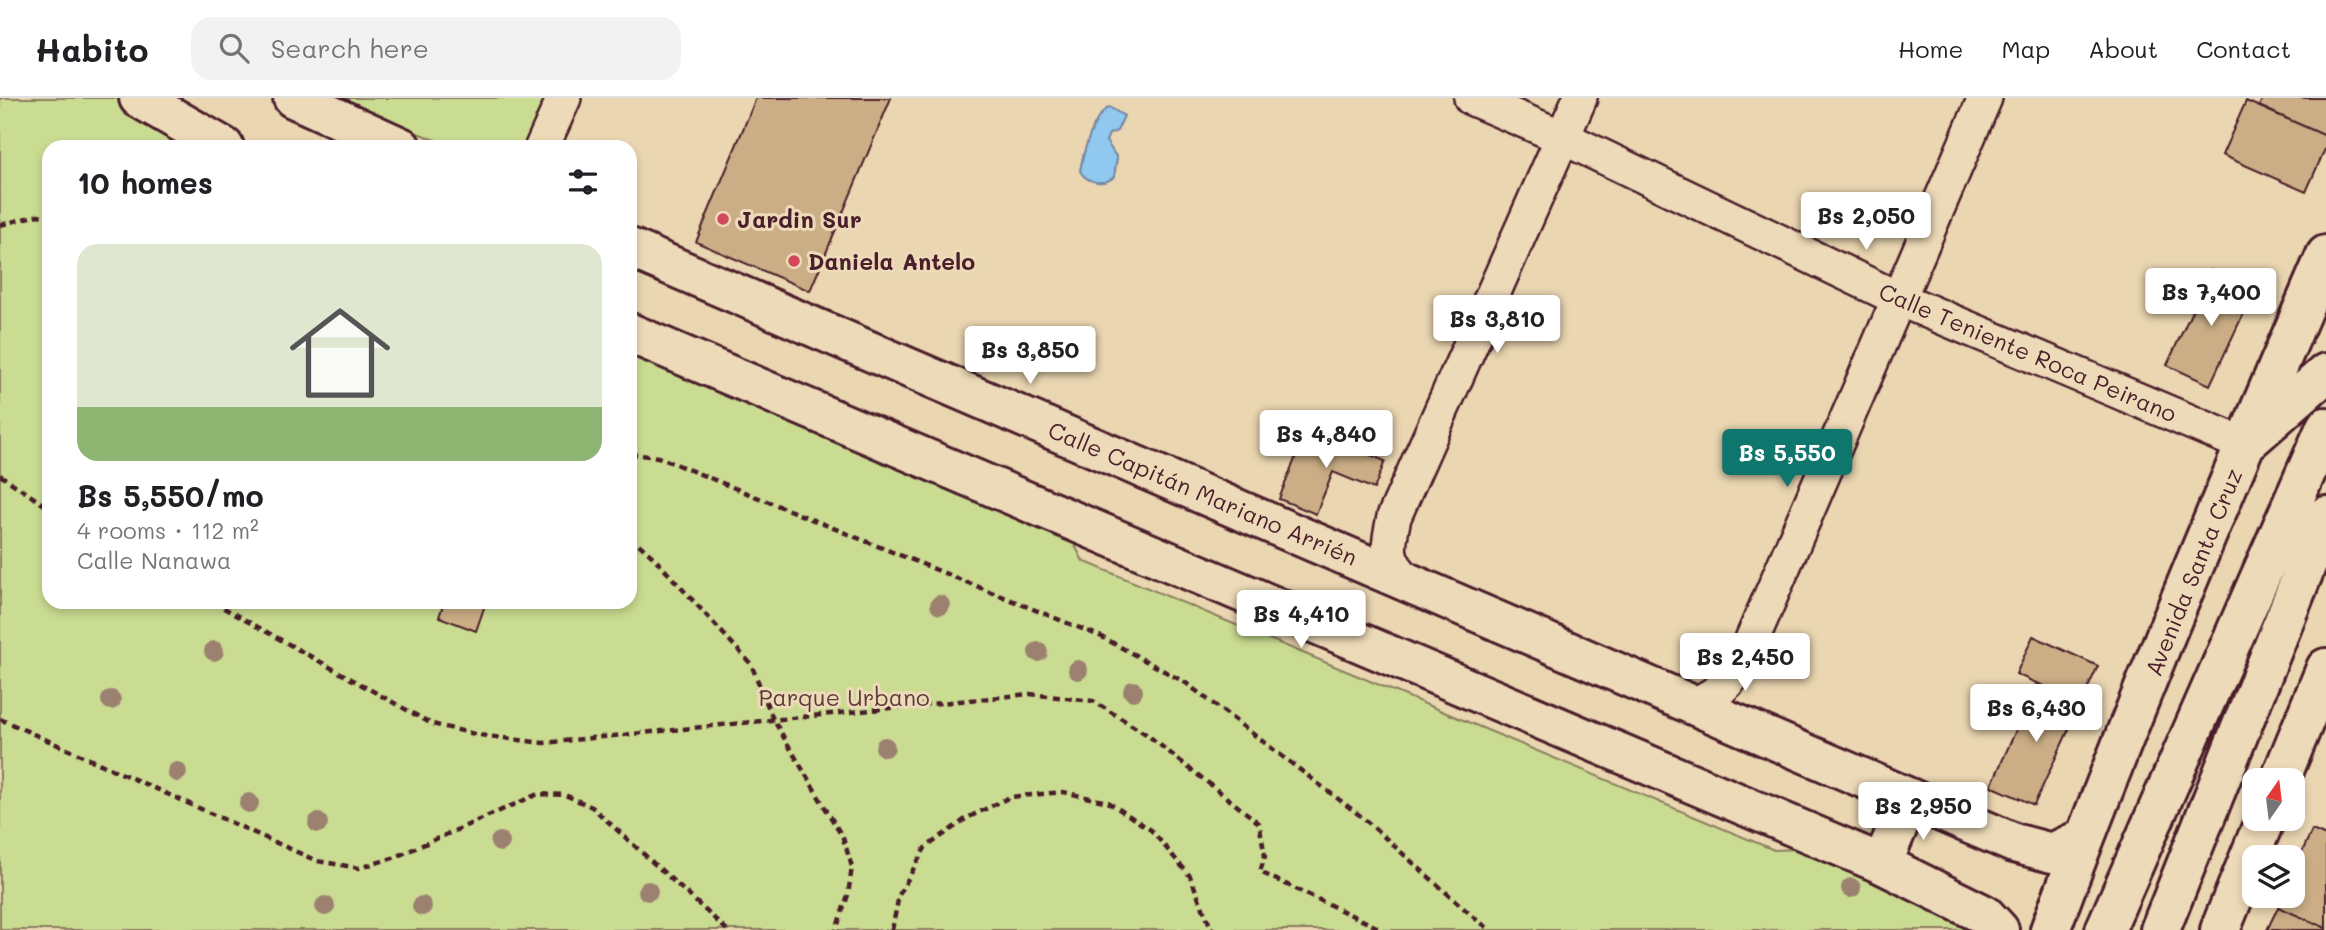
<!DOCTYPE html>
<meta charset="utf-8">
<style>
body{margin:0;font-family:Mali,sans-serif;background:#f2f2f2;color:#202124;height:100vh;display:flex;flex-direction:column;font-size:26px;white-space:nowrap}
*{box-sizing:border-box;margin:0}
p{font-size:23px;color:#757577}
.icon{flex:none;width:38px;height:38px;fill:none;stroke:currentColor;stroke-width:2;stroke-linecap:round;stroke-linejoin:round}
.map{position:relative;flex:1;overflow:hidden}
.side{position:absolute;left:42px;top:42px;width:595px;height:469px;display:flex;flex-direction:column;background:#fff;border-radius:21px;box-shadow:0 4px 10px #0003}
.side>*{flex:none}
.needle{width:46px;rotate:14deg}
.fabs{position:absolute;left:2242px;top:670px;display:grid;gap:14px}
.fabs a{display:grid;place-items:center;width:63px;height:63px;border-radius:14px;background:#fff;box-shadow:0 4px 10px #0003;font-size:35px}
.price{position:absolute;translate:-50% -60px;padding:0 16px;border-radius:7px;background:#fff;color:#222;font-size:23px;line-height:46px;filter:drop-shadow(0 2px 4px #0008)}
.price::after{content:'';position:absolute;left:50%;top:42px;width:21px;height:16px;margin-left:-10px;background:inherit;clip-path:polygon(0 0,100% 0,50% 100%)}
.price.on{background:#0f766e;color:#fff}
ul{padding:0;list-style:none}
li{display:grid;align-content:center;gap:14px;height:371px;padding:0 35px}
li span{display:grid;place-items:center;height:217px;border-radius:21px;color:#555}
li>.icon{margin-inline-start:auto}
span .icon{width:126px;height:126px;fill:#fffc;stroke-width:1}
li b{font-size:30px}
h2{display:flex;justify-content:space-between;align-items:center;height:84px;padding:0 35px;font-size:30px}
header{display:flex;align-items:center;gap:42px;box-sizing:border-box;height:98px;padding:0 35px;background:#fff;border-bottom:2px solid #e0e0e0}
header strong{font-size:33px}
nav{display:flex;gap:38px;margin-inline-start:auto;font-size:24px}
.search{width:490px;height:63px;background:#f2f2f2;display:flex;align-items:center;gap:18px;box-sizing:border-box;padding:0 24px;border-radius:21px;color:#757577;font-size:26px}
.map>svg:first-child{display:block}
.green{fill:#cadc91;stroke:#8a7e5e;stroke-width:2}
.water{fill:#90c8ef;stroke:#7484a1;stroke-width:2}
.building{fill:#cbae86;stroke:#4a1f2b;stroke-width:2}
.lines{fill:none;stroke-linecap:round;stroke-linejoin:round}
.street-casing{stroke:#4a1f2b;stroke-width:38}
.secondary-casing{stroke:#4a1f2b;stroke-width:44}
.primary-casing{stroke:#4a1f2b;stroke-width:44}
.path{stroke:#4a1f2b;stroke-width:4.5;stroke-dasharray:7 5;stroke-linecap:butt}
.street{stroke:#eddab8;stroke-width:33}
.secondary{stroke:#eddab8;stroke-width:38}
.primary{stroke:#eddab8;stroke-width:38}
.tree{fill:#9c8170}
.poi-dot{fill:#d1495b;stroke:#eddab8;stroke-width:2.5}
.labels{text-anchor:middle;dominant-baseline:central;stroke-width:6;stroke-linejoin:round;paint-order:stroke}
.poi-label{font-size:23px;font-weight:bold;fill:#4a1f2b;stroke:#eddab8;text-anchor:start}
.street-label{font-size:23px;fill:#4a1f2b;stroke:#eddab8}
.park-label{font-size:23px;fill:#5d3b3a;stroke:#eddab8}
</style>
<header>
<strong>Habito</strong>
<div class="search"><svg class="icon" aria-label="search" viewBox="0 0 24 24"><circle cx="10" cy="10" r="6"/><path d="M15 15l6 6"/></svg>Search here</div>
<nav><a>Home</a><a>Map</a><a>About</a><a>Contact</a></nav>
</header>
<div class="map">
<svg width="2326" height="832" viewBox="0 0 2326 832">
<rect width="100%" height="100%" fill="#ead6b1"/>
<filter id="ink" filterUnits="userSpaceOnUse"><feTurbulence type="fractalNoise" baseFrequency=".0143" numOctaves="2"/><feDisplacementMap in="SourceGraphic" scale="14" xChannelSelector="R" yChannelSelector="G"/><feConvolveMatrix kernelMatrix="1 2 1 2 8 2 1 2 1" color-interpolation-filters="sRGB"/></filter>
<g filter="url(#ink)">
<path class="green" d="M0,0H123L200,49H49V504H630V241L657,250L662,271L1071,440L1083,463L1774,752L1822,750L1979,832H0Z
M326,0H550L527,49H454Z"/>
<path class="water" d="M1109,9L1124,18L1117,33L1109,36L1106,43L1117,60L1114,79C1103,88 1087,85 1080,73C1083,55 1093,18 1109,9Z"/>
<path class="building" d="M756,0H891L810,193L696,144Z
M2263,0H2326V38L2259,8Z
M2246,3L2326,38V49L2306,94L2222,57Z
M2211,172L2254,193L2210,287L2167,267Z
M1307,331L1385,363L1374,391L1333,374L1316,416L1279,401Z
M444,504H486L476,533L439,519Z
M2033,538L2098,568L2081,605L2016,576Z
M2037,585L2081,605L2034,707L1991,688Z
M2312,732L2326,738V830L2278,809L2282,798H2292V776Z
M2278,809L2326,830V832H2267Z"/>
<g class="lines">
<g class="street-casing">
<path id="street" d="M1471,0L1564,40L1899,201L2245,347
M542,49L564,0
M1407,482C1384,461 1388,448 1394,419L1580,0
M1694,606C1724,595 1734,578 1748,551L1985,0"/>
</g>
<g class="secondary-casing">
<path id="secondary" d="M139,0L224,49
M293,0L401,49
M630,150L2014,745L2052,755L2084,740
M630,235L1882,766L1985,817L1999,832
M1882,766L1910,700"/>
</g>
<g class="primary-casing">
<path id="primary" d="M2251,341L2326,275
M2280,682L2326,570
M2050,832C2135,604 2230,380 2326,157
M2105,832L2326,329
M2160,832L2326,418
M2220,832L2265,721"/>
</g>
<path class="path" d="M0,127L38,117L49,119
M630,356L658,359L1102,539L1186,585L1362,719L1478,823L1491,832
M0,377L49,410
M630,438L654,460L751,566L773,621L843,740L852,769L848,797L836,832
M213,504L432,626L479,637L543,645L1030,596L1093,603L1146,636L1259,725L1265,758L1260,774L1383,832
M0,621L317,763L359,770L393,760L538,696L565,697L592,709L727,832
M892,832L899,797L925,750L967,720L1010,699L1063,694L1108,704L1151,732L1190,778L1211,830L1215,832"/>
<use href="#street" class="street"/>
<use href="#secondary" class="secondary"/>
<use href="#primary" class="primary"/>
</g>
<g class="tree">
<circle cx="940" cy="507" r="10"/>
<circle cx="214" cy="553" r="10"/>
<circle cx="1038" cy="554" r="10"/>
<circle cx="1078" cy="572" r="10"/>
<circle cx="1133" cy="593" r="10"/>
<circle cx="111" cy="602" r="10"/>
<circle cx="885" cy="649" r="10"/>
<circle cx="177" cy="674" r="10"/>
<circle cx="249" cy="705" r="10"/>
<circle cx="318" cy="725" r="10"/>
<circle cx="500" cy="744" r="10"/>
<circle cx="1851" cy="790" r="10"/>
<circle cx="648" cy="793" r="10"/>
<circle cx="325" cy="808" r="10"/>
<circle cx="422" cy="808" r="10"/>
</g>
</g>
<g class="poi-dot">
<circle cx="723" cy="121" r="7"/>
<circle cx="794" cy="163" r="7"/>
</g>
<g class="labels">
<g class="poi-label">
<text x="737" y="121">Jardin Sur</text>
<text x="808" y="163">Daniela Antelo</text>
</g>
<g class="street-label">
<text transform="translate(2028 254) rotate(23)">Calle Teniente Roca Peirano</text>
<text transform="translate(1203 395) rotate(23)">Calle Capitán Mariano Arrién</text>
<text transform="translate(2193 474) rotate(-68)">Avenida Santa Cruz</text>
</g>
<g class="park-label">
<text x="844" y="599">Parque Urbano</text>
</g>
</g>
</svg>
<div class="fabs">
<a><svg class="needle" viewBox="-14 -14 28 28"><path d="M0-13l5 13h-10z" fill="#e53935"/><path d="M0 13l5-13h-10z" fill="#757577"/></svg></a>
<a><svg class="icon" aria-label="layers" viewBox="0 0 24 24"><path d="M12 4l9 5-9 5-9-5zM3 14l9 5 9-5"/></svg></a>
</div>
<b class="price" style="left:1866px;top:154px">Bs 2,050</b>
<b class="price" style="left:2211px;top:230px">Bs 7,400</b>
<b class="price" style="left:1497px;top:257px">Bs 3,810</b>
<b class="price" style="left:1030px;top:288px">Bs 3,850</b>
<b class="price" style="left:1326px;top:372px">Bs 4,840</b>
<b class="price on" style="left:1787px;top:391px">Bs 5,550</b>
<b class="price" style="left:1301px;top:552px">Bs 4,410</b>
<b class="price" style="left:1745px;top:595px">Bs 2,450</b>
<b class="price" style="left:2036px;top:646px">Bs 6,430</b>
<b class="price" style="left:1923px;top:744px">Bs 2,950</b>
<section class="side">
<h2>10 homes<svg class="icon" aria-label="filters" viewBox="0 0 24 24"><path d="M4 7h16M4 17h16"/><circle cx="9" cy="7" r="2"/><circle cx="15" cy="17" r="2"/></svg></h2>
<ul>
<li><span style="background:linear-gradient(#dfe7d0 75%,#8fb573 0)"><svg class="icon" aria-label="home" viewBox="0 0 24 24"><path d="M3 11l9-7 9 7M6 9v11h12V9"/></svg></span><div><b>Bs 5,550/mo</b><p>4 rooms · 112 m²</p><p>Calle Nanawa</p></div></li>
</ul>
</section>
</div>
